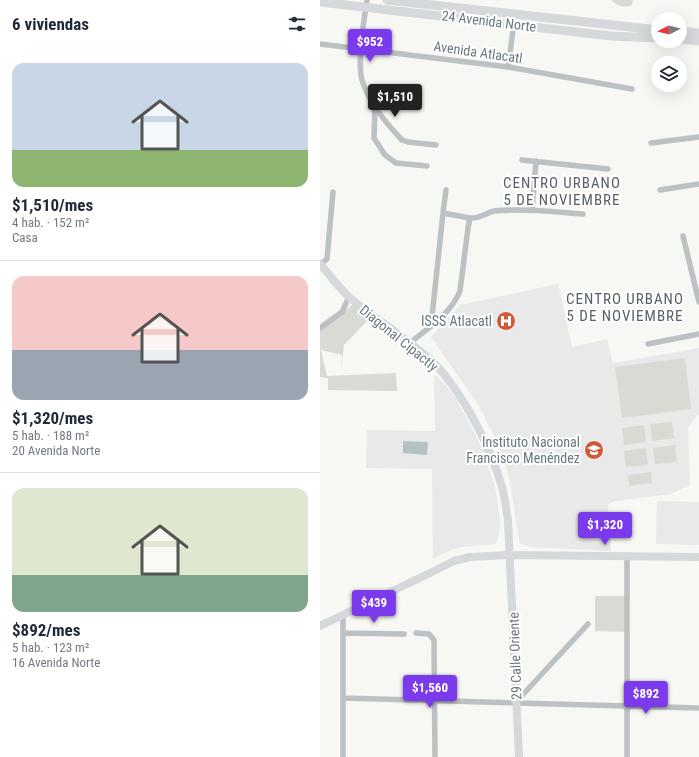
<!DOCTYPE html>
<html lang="es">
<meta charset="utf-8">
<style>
body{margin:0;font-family:"Roboto Condensed",sans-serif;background:#f2f2f3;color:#1f2937;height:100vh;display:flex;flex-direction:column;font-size:15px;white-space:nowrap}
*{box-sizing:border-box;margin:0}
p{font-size:13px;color:#747a83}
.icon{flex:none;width:22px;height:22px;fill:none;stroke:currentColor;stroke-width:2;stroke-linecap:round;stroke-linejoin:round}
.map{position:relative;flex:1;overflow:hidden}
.panel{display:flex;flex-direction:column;background:#fff;width:320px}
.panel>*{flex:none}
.needle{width:26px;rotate:263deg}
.buttons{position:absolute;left:331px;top:12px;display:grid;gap:8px}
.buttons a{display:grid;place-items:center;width:36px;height:36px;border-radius:50%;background:#fff;box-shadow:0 4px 16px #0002;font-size:20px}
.price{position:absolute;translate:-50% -34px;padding:0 9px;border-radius:4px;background:#7c3aed;color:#fff;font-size:13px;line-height:26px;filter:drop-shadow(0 1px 2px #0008)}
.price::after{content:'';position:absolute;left:50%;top:24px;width:12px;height:9px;margin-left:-6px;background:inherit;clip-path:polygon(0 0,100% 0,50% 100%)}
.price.current{background:#222;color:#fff}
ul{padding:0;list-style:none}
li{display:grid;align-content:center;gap:8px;height:212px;padding:0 12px}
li+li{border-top:1px solid #e0e1e3}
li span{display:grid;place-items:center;height:124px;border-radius:12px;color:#555}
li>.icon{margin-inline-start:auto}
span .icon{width:72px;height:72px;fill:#fffc;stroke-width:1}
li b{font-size:17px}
h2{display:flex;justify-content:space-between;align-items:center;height:48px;padding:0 12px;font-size:17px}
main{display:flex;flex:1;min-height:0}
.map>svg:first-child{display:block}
.built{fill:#e8e9e8}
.green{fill:#d7dbd4}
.water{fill:#b5c1c4}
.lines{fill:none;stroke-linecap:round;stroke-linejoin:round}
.street{stroke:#bcc1c4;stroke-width:5.5}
.secondary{stroke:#d5d9dc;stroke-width:8}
.primary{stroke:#d5d9dc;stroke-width:9}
.labels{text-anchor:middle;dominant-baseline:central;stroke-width:4;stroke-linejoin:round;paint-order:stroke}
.street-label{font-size:14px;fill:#697882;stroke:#fff}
.poi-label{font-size:14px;fill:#697882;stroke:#fff;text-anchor:end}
.neighbourhood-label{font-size:15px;letter-spacing:1px;fill:#566168;stroke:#fff}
</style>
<main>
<section class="panel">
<h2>6 viviendas<svg class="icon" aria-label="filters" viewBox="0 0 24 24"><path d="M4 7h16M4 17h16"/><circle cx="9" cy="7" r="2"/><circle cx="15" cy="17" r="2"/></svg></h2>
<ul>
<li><span style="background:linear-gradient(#c9d6e8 70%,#8fb573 0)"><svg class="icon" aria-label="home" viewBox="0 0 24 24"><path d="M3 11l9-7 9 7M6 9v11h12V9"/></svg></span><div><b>$1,510/mes</b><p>4 hab. · 152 m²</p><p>Casa</p></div></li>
<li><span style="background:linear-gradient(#f6c9c9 60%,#9aa5b1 0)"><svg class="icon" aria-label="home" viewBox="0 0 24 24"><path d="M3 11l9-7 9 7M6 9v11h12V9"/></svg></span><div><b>$1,320/mes</b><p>5 hab. · 188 m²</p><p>20 Avenida Norte</p></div></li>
<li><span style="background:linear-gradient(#dfe7d0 70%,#7fa58c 0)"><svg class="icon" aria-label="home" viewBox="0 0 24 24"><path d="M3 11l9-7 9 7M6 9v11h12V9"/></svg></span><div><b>$892/mes</b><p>5 hab. · 123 m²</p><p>16 Avenida Norte</p></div></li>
</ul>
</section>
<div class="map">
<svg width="379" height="757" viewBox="0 0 379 757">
<rect width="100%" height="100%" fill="#f7f7f4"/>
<path class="built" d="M238,284L252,347L287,339L293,363L379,348V414L368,427L370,485L351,494L296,501L288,504L291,551L211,547L201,544L199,540L190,482L184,460L178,446L163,453L175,486L180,520V530L177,542L175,544L143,547L133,549L113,559L112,469L46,468L47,430L115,431L114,375L125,384L135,397L161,446L176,440L159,406L111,337L140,305Z
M337,501L379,502V545L336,544Z"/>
<path class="green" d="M291,0H313L312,5C304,8 297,6 291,0Z
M33,304L50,318L24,345L21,371L22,355L1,350L7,376L76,373L77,391L8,390V378L0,377V331Z
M365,358L371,409L302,418L295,367Z
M352,422L354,438L332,441L330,424Z
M324,425L326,442L304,445L302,428Z
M355,445L357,462L335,464L333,448Z
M326,448L328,465L306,467L304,451Z
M331,472L332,483L309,486L308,475Z
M275,596H307V632L275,631Z"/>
<path class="water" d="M83,441L108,442L107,455L83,453Z"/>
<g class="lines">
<path class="street" d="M47,0C44,20 37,62 42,80C49,103 66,123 82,140L88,142L116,145
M0,44L188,67L312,89
M188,67L194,23
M55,106L54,138L65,155L76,163L107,166
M331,143L379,137
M202,160L288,169
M340,190L379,184
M212,210L216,161
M123,213L150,218
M363,236L379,302
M1,264L7,259L13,192
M111,326L123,213L126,190
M0,328L22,312L29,297
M90,343C109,327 130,315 140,291L148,228L150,218C159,219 166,213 174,211C203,208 234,212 263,214
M328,344L379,334
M307,556V757
M23,614V757
M23,633L84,634
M96,633L109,634L114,640L115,757
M23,698L379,708
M196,702L268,624"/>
<path class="secondary" d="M0,264C10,275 19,288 30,298C57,320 88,339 114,363C144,394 170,446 182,487C185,498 186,509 188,520L199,757
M0,626L114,571L134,561L150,557L190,555L379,557"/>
<path class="primary" d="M67,0L338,30
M0,2L291,36L338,38
M360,31L379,33
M360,39L379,41"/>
</g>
<defs>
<g id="hospital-disc" transform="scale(1)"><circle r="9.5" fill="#d1593a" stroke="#fff"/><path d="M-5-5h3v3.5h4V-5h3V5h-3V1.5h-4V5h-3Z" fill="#fff"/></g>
<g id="school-disc" transform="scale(1)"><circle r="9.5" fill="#d1593a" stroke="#fff"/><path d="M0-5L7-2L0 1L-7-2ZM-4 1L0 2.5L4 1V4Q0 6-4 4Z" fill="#fff"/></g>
</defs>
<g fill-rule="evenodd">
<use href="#hospital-disc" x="186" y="321"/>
<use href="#school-disc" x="274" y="450"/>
</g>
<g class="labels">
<g class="street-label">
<text transform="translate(169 21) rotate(7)">24 Avenida Norte</text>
<text transform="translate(158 52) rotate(8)">Avenida Atlacatl</text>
<text transform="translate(79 338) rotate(39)">Diagonal Cipactly</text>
<text transform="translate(195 656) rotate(-92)">29 Calle Oriente</text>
</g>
<g class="poi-label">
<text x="172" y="321">ISSS Atlacatl</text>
<text x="260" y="442">Instituto Nacional<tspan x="260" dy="16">Francisco Menéndez</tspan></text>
</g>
<g class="neighbourhood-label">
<text x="242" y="183">CENTRO URBANO<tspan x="242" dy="17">5 DE NOVIEMBRE</tspan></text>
<text x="305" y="299">CENTRO URBANO<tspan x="305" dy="17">5 DE NOVIEMBRE</tspan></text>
</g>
</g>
</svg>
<div class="buttons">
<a><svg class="needle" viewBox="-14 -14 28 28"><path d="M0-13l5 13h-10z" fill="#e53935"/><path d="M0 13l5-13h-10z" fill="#747a83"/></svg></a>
<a><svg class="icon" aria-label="layers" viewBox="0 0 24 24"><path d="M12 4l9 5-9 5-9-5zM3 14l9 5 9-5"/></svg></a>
</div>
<b class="price" style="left:50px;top:63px">$952</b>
<b class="price current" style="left:75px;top:118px">$1,510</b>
<b class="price" style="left:285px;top:546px">$1,320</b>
<b class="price" style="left:54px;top:624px">$439</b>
<b class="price" style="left:110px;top:709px">$1,560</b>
<b class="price" style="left:326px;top:715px">$892</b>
</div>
</main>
